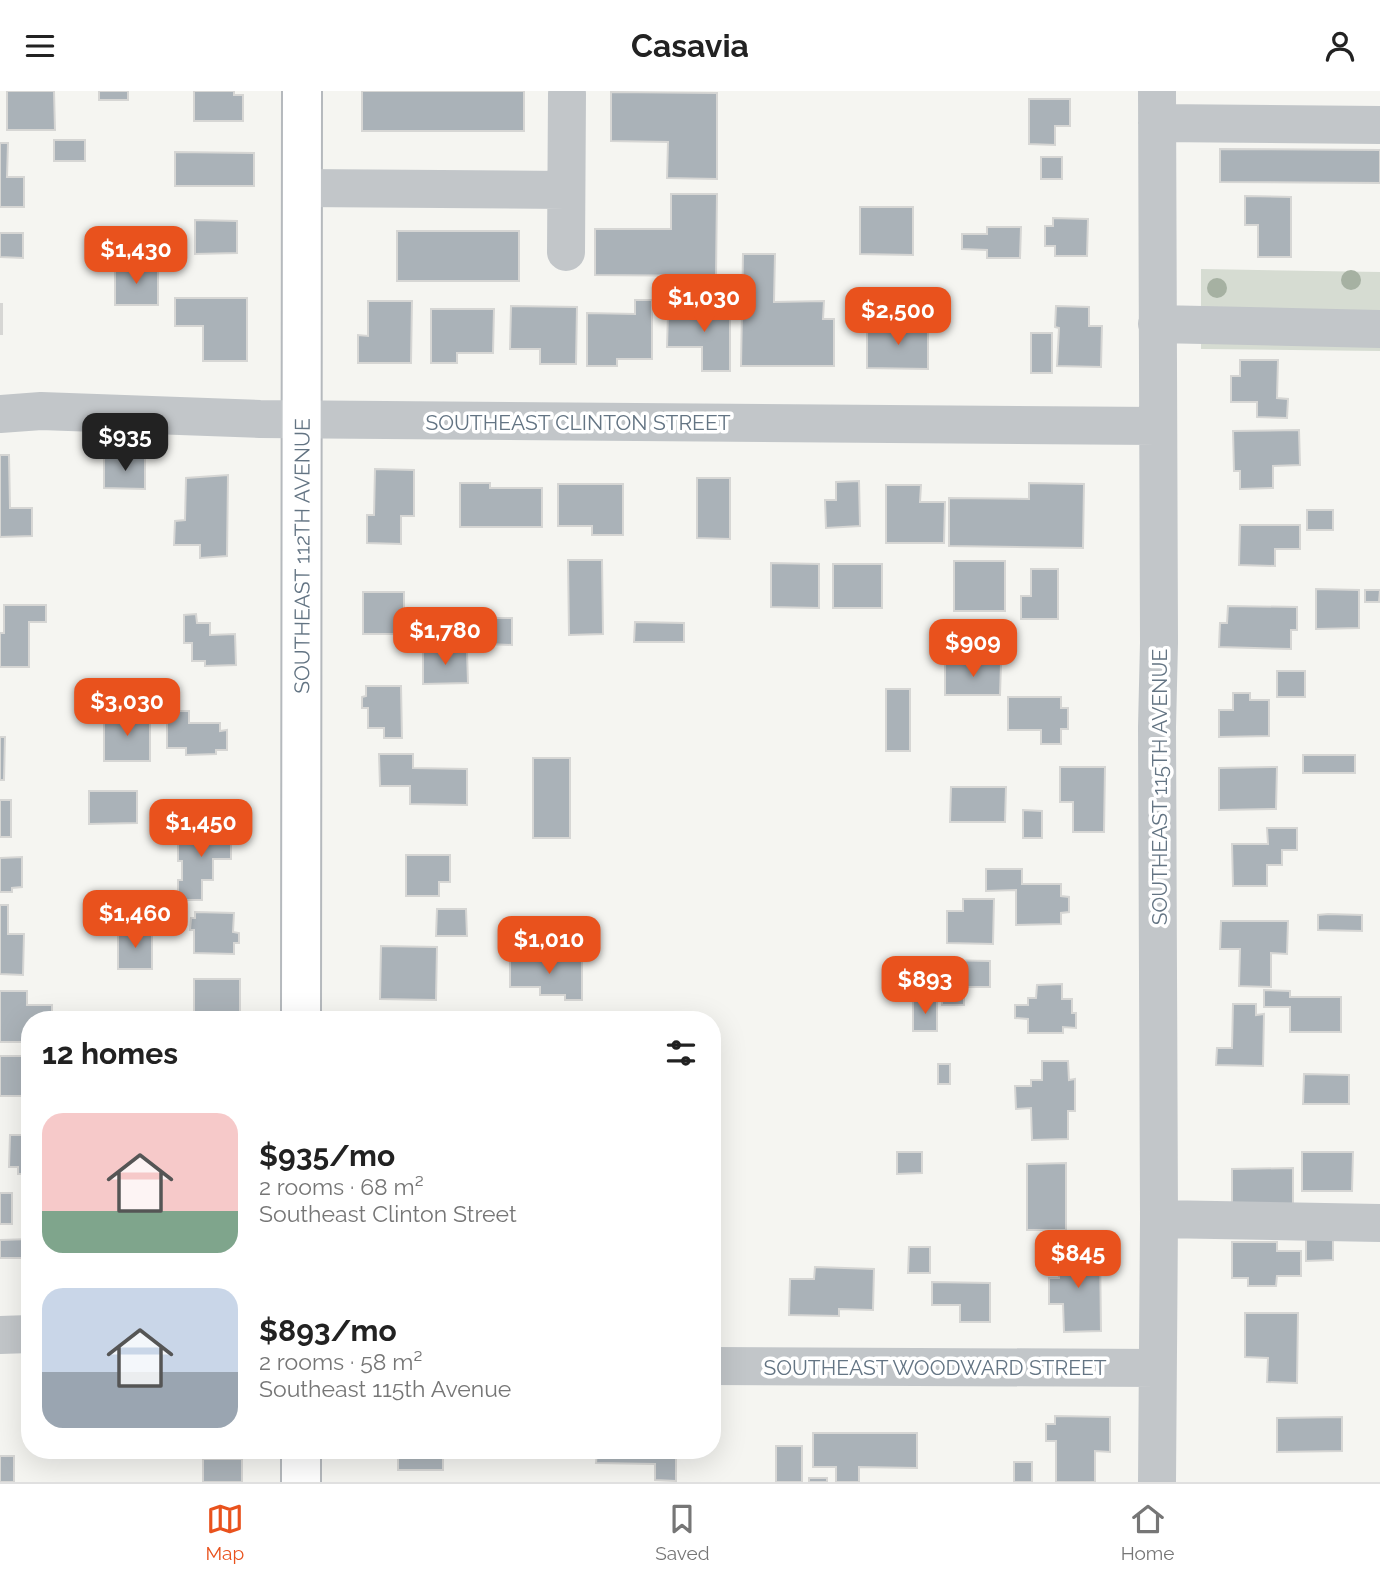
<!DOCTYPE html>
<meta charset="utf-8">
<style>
body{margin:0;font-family:Raleway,sans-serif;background:#f2f2f2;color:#222;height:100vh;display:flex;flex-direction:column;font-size:26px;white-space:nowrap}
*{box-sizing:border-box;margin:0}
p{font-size:23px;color:#767676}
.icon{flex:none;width:38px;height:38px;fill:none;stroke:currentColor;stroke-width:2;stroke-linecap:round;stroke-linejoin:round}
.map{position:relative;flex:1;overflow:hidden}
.drawer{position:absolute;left:21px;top:920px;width:700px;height:448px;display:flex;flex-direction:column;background:#fff;border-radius:28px;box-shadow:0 7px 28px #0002}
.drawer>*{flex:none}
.price{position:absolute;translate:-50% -60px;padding:0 16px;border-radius:14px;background:#e9521d;color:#fff;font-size:23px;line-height:46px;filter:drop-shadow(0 2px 4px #0008)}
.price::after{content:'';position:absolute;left:50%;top:42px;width:21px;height:16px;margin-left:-10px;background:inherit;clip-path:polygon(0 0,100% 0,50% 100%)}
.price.active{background:#222;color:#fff}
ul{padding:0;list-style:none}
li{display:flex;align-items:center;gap:21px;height:175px;padding:0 21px}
li span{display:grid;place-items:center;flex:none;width:196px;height:140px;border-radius:21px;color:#555}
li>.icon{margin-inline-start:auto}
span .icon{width:84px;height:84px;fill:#fffc;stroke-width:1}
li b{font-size:30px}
h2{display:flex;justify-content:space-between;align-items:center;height:84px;padding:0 21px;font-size:30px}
header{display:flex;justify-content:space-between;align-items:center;height:91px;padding:0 21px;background:#fff;font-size:32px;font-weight:700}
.tabs{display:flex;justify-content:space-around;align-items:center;height:98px;border-top:2px solid #e0e0e0;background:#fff;font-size:19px;color:#767676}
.tabs a{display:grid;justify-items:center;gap:4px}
.tabs .active{color:#e9521d}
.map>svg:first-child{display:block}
.green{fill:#d6dcd2}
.building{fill:#aab2b8;stroke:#d6d6d4;stroke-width:2}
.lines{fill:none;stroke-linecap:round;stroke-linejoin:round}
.major-casing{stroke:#b5b9bd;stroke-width:42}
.minor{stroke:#c2c6c9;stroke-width:38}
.major{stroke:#fff;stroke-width:38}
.tree{fill:#a6b1a2}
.labels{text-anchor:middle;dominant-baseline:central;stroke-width:7;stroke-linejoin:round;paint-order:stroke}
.street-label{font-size:21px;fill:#637483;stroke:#fff}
</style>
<header><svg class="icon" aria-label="menu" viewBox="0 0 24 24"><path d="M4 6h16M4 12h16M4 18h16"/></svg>Casavia<svg class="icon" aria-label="person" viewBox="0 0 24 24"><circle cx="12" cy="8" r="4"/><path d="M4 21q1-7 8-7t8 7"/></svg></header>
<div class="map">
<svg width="1380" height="1391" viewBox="0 0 1380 1391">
<rect width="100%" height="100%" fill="#f5f5f1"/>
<path class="green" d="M1201,178L1380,181V260L1201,258Z"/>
<path class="building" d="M7,0H54L55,39H7Z
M99,0H128V9H99Z
M194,0H234V4H243V30H194Z
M362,0H524V40H362Z
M611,1L717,2V88L667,87L668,51L611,50Z
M1029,8H1070V35H1055V54L1029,53Z
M54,49H85V70H54Z
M0,52H8L7,86H24V116H0Z
M1220,58L1380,59V92L1220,91Z
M175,61L254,62V95H175Z
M1041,66H1062V88H1041Z
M671,103H717L716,185L595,184V138H671Z
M1245,105L1291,106V166H1258V134H1245Z
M860,116H913V164L860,163Z
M1053,127L1088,128L1087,165H1055V155H1045V135H1053Z
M195,129L237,130V162L195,163Z
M987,136H1021L1020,167H987V159L962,158V143H987Z
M397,140H519V190H397Z
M0,142H23V167L0,166Z
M743,163H775L774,211L824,210L823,228H834V275H741Z
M115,176H158V214H115Z
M175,207H247V270H203V235H175Z
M635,209H652V268H617V275H587V222L635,223Z
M368,210H412L411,272H358V244L368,245Z
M702,210H730V280H702V256H667L668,221H702Z
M0,213H2V243H0Z
M511,215L577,216L576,273H540V258H510Z
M1056,215L1089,216V235H1102L1101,276L1057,275L1059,237L1055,236Z
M431,218H494L493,262H457V272H431Z
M867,233L928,234V278L867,277Z
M1031,242H1052V282H1031Z
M1240,269H1278L1277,307L1288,308L1287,327L1257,326V311H1231V285H1240Z
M1299,339L1300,374L1273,375V397L1240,398V380H1234L1233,340Z
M0,364H9L10,417H32V445L0,446Z
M104,367H145V398L104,397Z
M375,378L414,379V425H401V453L367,452V424H374Z
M228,384L227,465L200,467V454H174L175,430L185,429L186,387Z
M697,387H730V448L697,447Z
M859,390L860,435L826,437L825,409H836V391Z
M460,392H490V397H542V436H460Z
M1029,392L1084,393L1083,457L949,455V407L1029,408Z
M558,393H623V444H592V435H558Z
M886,394H921L920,411H945L944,452H886Z
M1307,419H1333V439H1307Z
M1240,434H1300V458H1275V475L1239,474Z
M568,469H602L603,543L569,544Z
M954,470H1005V520H954Z
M771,472L819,473V517L771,516Z
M833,473H882V517H833Z
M1031,478H1058V528H1021V505H1031Z
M1316,498L1359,499V537L1316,538Z
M1365,499H1380L1379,511H1365Z
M363,501H404V543H363Z
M4,514H46V531H29V576H0V542H4Z
M1228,515L1297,516V539H1291V558L1219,556L1220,532H1227Z
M196,523L197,532H210V544L235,543L236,574L205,575V570H192V552H184V524Z
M486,527H512V554L487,553Z
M635,531L684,532V551H634Z
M423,559L467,560L468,592L423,593Z
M945,573H1001L1000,604H945Z
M1277,580H1305V606H1277Z
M366,595H401L402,647H384V637H368V617H362V606L366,605Z
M886,598H910V660H886Z
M1233,602H1250V609H1269V645L1219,646V619H1233Z
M1008,606H1061V617H1068V638H1061V653H1041V639H1008Z
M167,620H189V632H220V640L227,639V659H216V663L186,664V657H167Z
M104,623H150V670H104Z
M0,646H5L4,689H0Z
M379,663H413V677L467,678V714L410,713V695H380Z
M1303,664H1355V682H1303Z
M533,667H570V747H533Z
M1060,676H1105L1104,741H1073V711H1060Z
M1277,676L1276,718L1219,719V677Z
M951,696H1006L1005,731H950Z
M89,700H137V732L89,733Z
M0,709H11V746H0Z
M1023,719L1042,720V747H1023Z
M1267,737H1297V759H1282V774H1267V795H1233L1232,753H1268Z
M184,739H231V768H213V789H202V809H178V789H182V770H178V750H184Z
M406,764H450V791H439V805H406Z
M22,766V796L12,797V801H0V767Z
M986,778H1022V793H1061V805L1069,806V821L1061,822V833L1016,834V799L986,800Z
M963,808H994L993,853L947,852V820H963Z
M0,814H8V843H24L23,884L0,883Z
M437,818H466L467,845H436Z
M195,821L234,822L233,841L239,842V852H234V863L194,862V839H190L191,827H195Z
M1328,823L1362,824V840L1318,839V824Z
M1221,830H1288L1287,863L1271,862V896L1239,895L1240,858H1220Z
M118,840H152V878H118Z
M381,855L437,856L436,909L380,908Z
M510,867L582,868V909H565V904H540V896H510Z
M943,869L990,870V896H964V914H942Z
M194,888H240V929H194Z
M1062,893V908H1072V922H1076V937L1063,936V942H1028V928L1015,927V914H1028V907H1036L1037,894Z
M1264,899L1290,900V906H1341V941H1290V916H1264Z
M0,900H27V914H52V929H30V951H0Z
M913,910H937V940H913Z
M1233,913H1256V924L1264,923L1263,975L1216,974L1217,957H1232Z
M0,965H23V1005H0Z
M1042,970H1068L1069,989L1075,988V1020H1068V1048L1032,1049L1031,1017L1016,1018L1015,995H1031V989H1042Z
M938,973H950V993H938Z
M1304,983L1349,984V1013H1303Z
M10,1044H30V1076H28L27,1083H18V1076H9Z
M897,1061H922V1082L897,1083Z
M1302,1061H1353L1352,1100H1302Z
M1066,1072V1139H1027V1073Z
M1293,1077V1117H1232V1078Z
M0,1102H12V1133H0Z
M1306,1142H1333V1169L1306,1170Z
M30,1148V1167H0V1149Z
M1232,1151H1277V1160H1301V1185H1277L1276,1195H1248V1187H1232Z
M909,1156H930V1182H908Z
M1100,1158L1101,1240L1064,1241L1063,1213H1049V1187H1059L1058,1159Z
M815,1176L874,1178L873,1219L839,1218V1225L789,1224L790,1188H814Z
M932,1191L990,1192V1231H960V1214H932Z
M1245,1222H1298L1297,1292L1267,1291L1268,1267L1245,1266Z
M1055,1325L1110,1326V1361L1095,1360V1391H1056V1350H1046V1333H1055Z
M1342,1326V1360L1277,1361V1327Z
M813,1342H917V1377L859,1376V1391H836V1376H813Z
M776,1355H802V1391H776Z
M398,1360H451V1366H443V1379H398Z
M477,1360H514V1362H477Z
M597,1360H676V1390L655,1389V1373L596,1372Z
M0,1365H14V1391H0Z
M203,1368H242V1391H203Z
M1014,1371H1032V1391H1014Z
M809,1387H827V1391H809Z"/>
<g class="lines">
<g class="major-casing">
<g id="major">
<path id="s1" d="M301,929L302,0"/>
<path d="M301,1360V1391"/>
</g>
</g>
<path class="minor" d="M1157,0L1159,552L1157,636L1159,1128L1157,1391
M1157,32L1380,34
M302,97L566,99
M566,161L567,3
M1157,233L1380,238
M0,323L41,320L260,328L1157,335
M1159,1128L1380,1132
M0,1244L30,1243
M712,1275L1157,1277"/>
<use href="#major" class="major"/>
</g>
<g class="tree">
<circle cx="1351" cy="189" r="10"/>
<circle cx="1217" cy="197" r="10"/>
</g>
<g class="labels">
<g class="street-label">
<text x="578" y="331">SOUTHEAST CLINTON STREET</text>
<text stroke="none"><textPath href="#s1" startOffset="464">SOUTHEAST 112TH AVENUE</textPath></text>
<text transform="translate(1159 696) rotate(-90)">SOUTHEAST 115TH AVENUE</text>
<text x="935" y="1276">SOUTHEAST WOODWARD STREET</text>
</g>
</g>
</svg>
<b class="price" style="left:136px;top:195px">$1,430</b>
<b class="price" style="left:704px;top:243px">$1,030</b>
<b class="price" style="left:898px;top:256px">$2,500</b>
<b class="price active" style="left:125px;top:382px">$935</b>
<b class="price" style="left:445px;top:576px">$1,780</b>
<b class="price" style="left:973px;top:588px">$909</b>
<b class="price" style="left:127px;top:647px">$3,030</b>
<b class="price" style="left:201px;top:768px">$1,450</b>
<b class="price" style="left:135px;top:859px">$1,460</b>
<b class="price" style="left:549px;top:885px">$1,010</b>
<b class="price" style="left:925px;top:925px">$893</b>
<b class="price" style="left:1078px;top:1199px">$845</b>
<section class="drawer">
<h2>12 homes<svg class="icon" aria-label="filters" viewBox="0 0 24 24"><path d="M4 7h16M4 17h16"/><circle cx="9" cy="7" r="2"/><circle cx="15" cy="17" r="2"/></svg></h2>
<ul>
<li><span style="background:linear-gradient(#f6c9c9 70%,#7fa58c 0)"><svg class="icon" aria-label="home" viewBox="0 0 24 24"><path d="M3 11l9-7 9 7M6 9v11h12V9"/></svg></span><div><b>$935/mo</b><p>2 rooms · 68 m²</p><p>Southeast Clinton Street</p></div></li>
<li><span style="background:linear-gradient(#c9d6e8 60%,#9aa5b1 0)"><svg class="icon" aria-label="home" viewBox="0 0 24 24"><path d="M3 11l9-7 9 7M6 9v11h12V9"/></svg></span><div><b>$893/mo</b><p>2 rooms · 58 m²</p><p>Southeast 115th Avenue</p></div></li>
</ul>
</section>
</div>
<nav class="tabs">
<a class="active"><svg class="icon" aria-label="map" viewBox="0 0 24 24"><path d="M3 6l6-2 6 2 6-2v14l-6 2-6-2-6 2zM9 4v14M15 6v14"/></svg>Map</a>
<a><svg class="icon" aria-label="saved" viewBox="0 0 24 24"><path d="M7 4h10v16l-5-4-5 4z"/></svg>Saved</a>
<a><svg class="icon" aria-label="home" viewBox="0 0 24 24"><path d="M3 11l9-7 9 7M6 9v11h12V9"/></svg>Home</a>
</nav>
